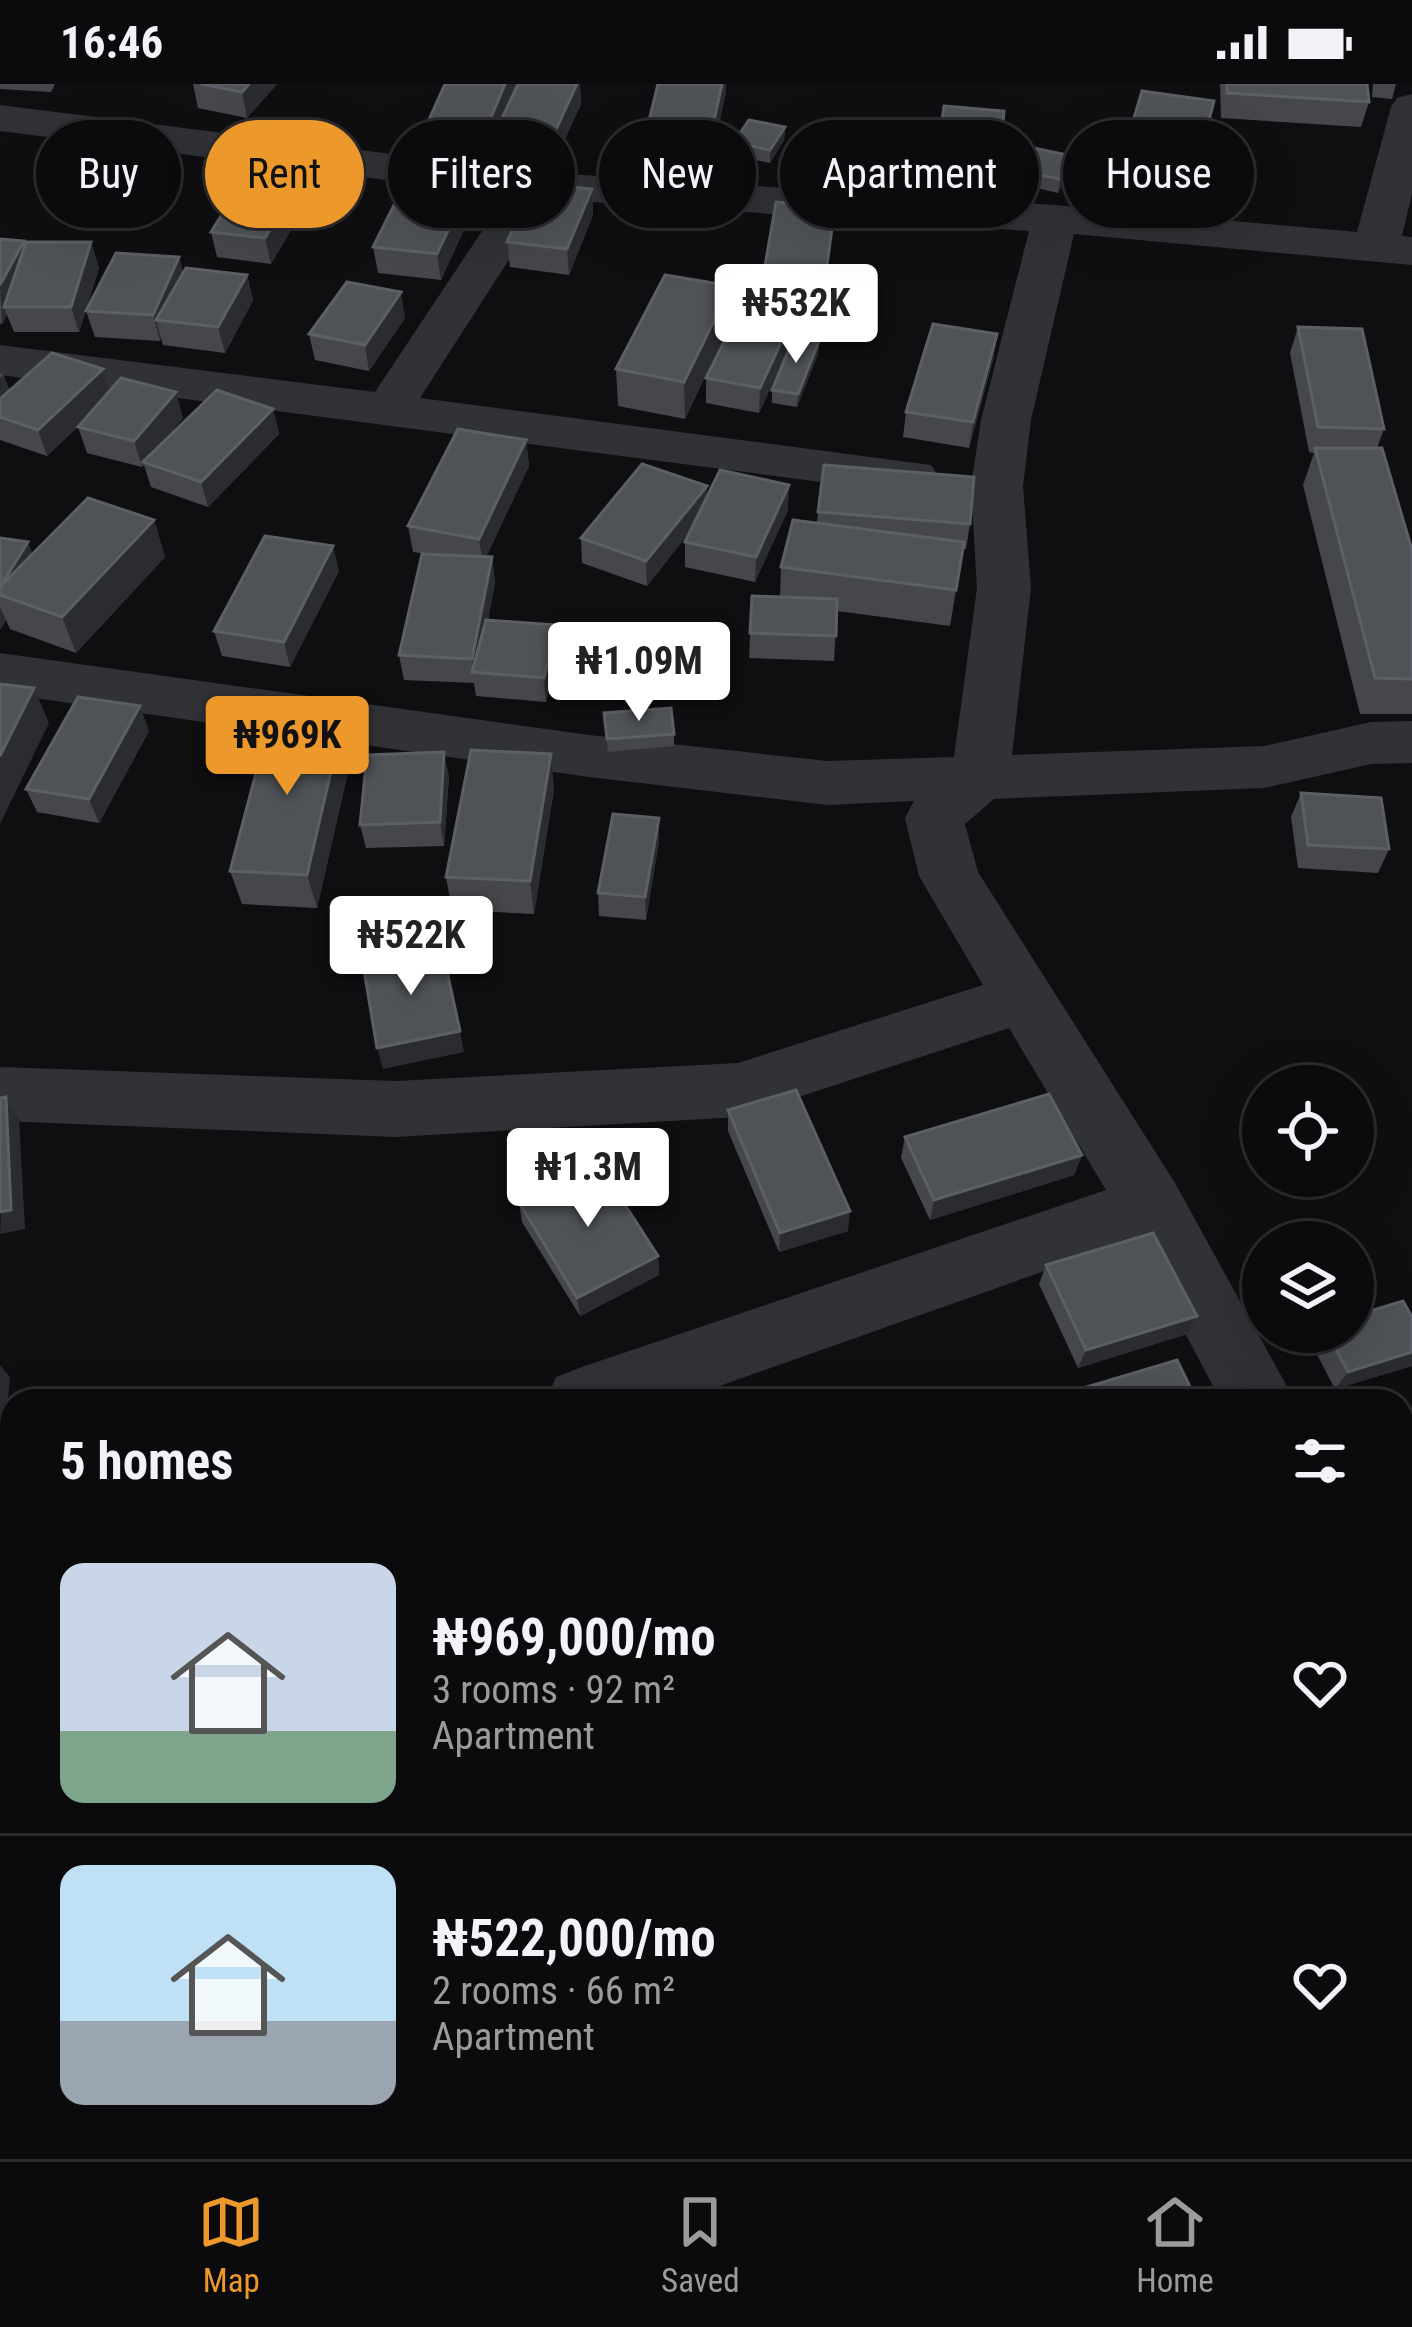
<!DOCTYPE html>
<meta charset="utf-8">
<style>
body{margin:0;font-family:"Roboto Condensed",sans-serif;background:#19191b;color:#f1f3f6;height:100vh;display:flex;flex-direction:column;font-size:45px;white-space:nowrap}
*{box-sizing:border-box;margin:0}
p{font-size:39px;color:#9a9b9d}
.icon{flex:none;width:66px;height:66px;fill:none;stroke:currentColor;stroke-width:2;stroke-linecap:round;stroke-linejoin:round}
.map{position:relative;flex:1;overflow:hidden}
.details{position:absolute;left:0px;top:1305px;width:1413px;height:771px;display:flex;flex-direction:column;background:#0b0b0d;border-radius:36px 36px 0 0;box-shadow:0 12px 48px #0002,0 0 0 3px #2b2b2e}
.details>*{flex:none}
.guide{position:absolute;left:36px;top:36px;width:1341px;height:108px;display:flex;gap:24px}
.fabs{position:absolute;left:1242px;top:981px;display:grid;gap:24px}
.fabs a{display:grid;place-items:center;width:132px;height:132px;border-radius:50%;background:#0b0b0d;box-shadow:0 12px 48px #0002,0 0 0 3px #2b2b2e;font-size:60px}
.price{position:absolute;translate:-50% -102px;padding:0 27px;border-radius:12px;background:#fff;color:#222;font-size:39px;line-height:78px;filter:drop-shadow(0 3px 6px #0008)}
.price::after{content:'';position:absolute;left:50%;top:72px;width:36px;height:27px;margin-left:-18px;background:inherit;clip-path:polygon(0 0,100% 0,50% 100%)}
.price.active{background:#ed982b;color:#111}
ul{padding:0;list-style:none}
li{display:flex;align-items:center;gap:36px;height:300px;padding:0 60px}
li+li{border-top:3px solid #2b2b2e}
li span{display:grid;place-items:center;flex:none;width:336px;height:240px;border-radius:24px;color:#555}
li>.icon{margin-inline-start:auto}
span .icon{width:144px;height:144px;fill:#fffc;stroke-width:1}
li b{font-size:51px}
h2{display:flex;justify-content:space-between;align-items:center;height:144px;padding:0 60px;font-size:51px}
.tag{padding:0 42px;border-radius:54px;background:#0b0b0d;box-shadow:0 12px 48px #0002,0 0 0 3px #2b2b2e;font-size:42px;line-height:108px}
.tag.active{background:#ed982b;color:#111}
.status{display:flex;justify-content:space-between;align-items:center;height:84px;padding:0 60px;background:#0b0b0d;direction:ltr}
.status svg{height:33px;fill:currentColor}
.dock{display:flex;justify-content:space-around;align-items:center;height:168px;border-top:3px solid #2b2b2e;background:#0b0b0d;font-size:33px;color:#9a9b9d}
.dock a{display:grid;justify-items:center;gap:6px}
.dock .active{color:#ed982b}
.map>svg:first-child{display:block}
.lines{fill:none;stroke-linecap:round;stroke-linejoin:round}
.minor{fill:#303236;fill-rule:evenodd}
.wall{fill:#45474c}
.shaded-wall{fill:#2b2c30}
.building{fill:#4f5257;stroke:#5c5f65;stroke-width:3}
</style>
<div class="status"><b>16:46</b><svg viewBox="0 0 49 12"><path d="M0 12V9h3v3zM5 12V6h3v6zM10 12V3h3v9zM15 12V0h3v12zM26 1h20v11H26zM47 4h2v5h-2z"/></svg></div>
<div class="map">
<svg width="1412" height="2075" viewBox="0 0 1412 2075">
<rect width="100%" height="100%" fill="#0f0f11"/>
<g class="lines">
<path class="minor" d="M1412,10V110L1402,152L1412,153V181L1074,150L1031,336L1023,402L1031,504L1012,671L1265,662L1371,638L1412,637V679L1371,680L1265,704L994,715L965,740L978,788L1175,1099L1295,1317H1221L1135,1155L677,1317H546L556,1293L582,1283L1106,1106L1009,944L738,1033L396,1053L0,1037V983L396,997L738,979L983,901L919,792L905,734L914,717L827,721L589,693L0,609V569L589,651L827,677L954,673L977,504L971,402L981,336L1029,147L548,115L420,314L931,381L939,393L931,405L913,410L0,291V261L375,308L506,111L0,47V21L535,88L1055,121L1357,148L1391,23L1397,14Z
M12,1441V1515L0,1517V1443Z
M1401,1540L1412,1544V1644L1401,1639Z
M493,2064H616L611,2075H488Z
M823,2064H913L916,2075H826Z"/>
</g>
<path class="wall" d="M0,0H55L51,8L0,5Z
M193,0H277L247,34L198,24Z
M518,0H580L581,20L555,77L499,71L497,52L490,69L431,64L428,38L517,2Z
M658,0H726V8L711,76L647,71V45Z
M1220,0H1367L1369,18L1361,43L1221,34Z
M1373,0H1396L1392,15L1372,13Z
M1214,17L1190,111L1116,100L1122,74Z
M944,22L1000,70L997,96L935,91Z
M785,43L784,56L770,79L734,72V58Z
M90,71L166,76L143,104L98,97Z
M414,81L496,90L499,116L493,128L473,126L441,196L378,189L373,163Z
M1070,85L1058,109L1019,100L1021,87Z
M592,105L593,131L569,191L510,183L507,158Z
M617,118L696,127L687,144L617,131Z
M835,122L822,229L762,225V199Z
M298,134L271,180L217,173L211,148Z
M0,155L26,161L91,158L99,184L79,248H14L7,231L0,241Z
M179,173L183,188L247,191L253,216L225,269L163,261L161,254L160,257L95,253L86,227Z
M731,202L730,239L685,335L618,322L616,285Z
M405,234L369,287L315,276L309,250Z
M791,237L790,262L759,329L706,319V294Z
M1298,243L1384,345L1377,364L1412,466V630H1360L1303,401L1314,369L1309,368L1290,269Z
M997,250L993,276L969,364L903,353L906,328Z
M819,257L818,270L797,323L772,319V306Z
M103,285L110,307L183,334L163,358L273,325L279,350L208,423L151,403L144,381L142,383L87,369L78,343L83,338L47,372L0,356V289L3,291L10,307Z
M526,356L529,382L486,473H492L495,498L488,536L559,566L546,618L476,612L474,599L404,596L399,571L427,470L413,468L408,442Z
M707,413L788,426L755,498L685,483V458L688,450L647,502L582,479L581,454Z
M818,428L970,440L966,465H963L950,542L837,527L834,577L749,574L752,512L780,513L781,483L817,439Z
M154,436L165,473L76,569L10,545L6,536L0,545V454L33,470Z
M339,487L290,583L222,572L214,547Z
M604,629L674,650V662L608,668Z
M342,640L351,675L317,824L242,820L230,787Z
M149,647L99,739L37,728L26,705Z
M449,692L444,762L366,764L360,741Z
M554,705L534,830L452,826L446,793Z
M1301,709L1389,765L1378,789L1298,784L1291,733Z
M659,734V757L646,836L599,832L598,809Z
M728,1026L848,1147L779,1168L728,1047Z
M905,1053L1082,1071L1074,1091L930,1136L901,1074Z
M519,1118L658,1172L659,1191L580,1232L522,1138Z
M1046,1181L1187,1250L1078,1284L1039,1200Z
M1412,1233V1282L1335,1305L1311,1259L1318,1248H1353Z
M981,2064H1143L1110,2075H985Z"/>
<path class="shaded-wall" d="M249,0H277L247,34L242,8Z
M505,0H517V3L497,45V52L490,69L487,43Z
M577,0H580L581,20L555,77L553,52Z
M722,0H726V8L711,76V50Z
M785,43L784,56L770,79V66Z
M159,51L166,76L143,104L136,79Z
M1072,72L1070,85L1058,109L1060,95Z
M496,90L499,116L493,128L491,102Z
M470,100L473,126L441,196L437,170Z
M592,105L593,131L569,191L567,165Z
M293,108L298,134L271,180L265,154Z
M696,114V127L687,144V131Z
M835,122L833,147L822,229L824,203Z
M24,157L33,183L4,223L7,231L2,241L0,201Z
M91,158L99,184L79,248L71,223Z
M179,173L186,199L156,236L161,254L160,257L153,231Z
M247,191L253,216L225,269L218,243Z
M731,202L730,239L685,335L684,298Z
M401,208L405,234L369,287L365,261Z
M791,237L790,262L759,329L760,304Z
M997,250L993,276L969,364L973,338Z
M819,257L818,270L797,323L798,310Z
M103,285L111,311L47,372L38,346Z
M3,291L13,316L0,328V294Z
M176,308L183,334L146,379L143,378L142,383L134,357Z
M273,325L279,350L208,423L201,398Z
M526,356L529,382L483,480L479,455Z
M789,401L788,426L755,498L756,473Z
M707,402V427L647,502L646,477Z
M154,436L165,473L76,569L62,533Z
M28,458L38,483L0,503Z
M333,462L339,487L290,583L284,558Z
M492,473L495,498L478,588H474L472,575Z
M0,523L6,536L1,545L0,543Z
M557,541L559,566L546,618L544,594Z
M34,604L49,639L0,740V672Z
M140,622L149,647L99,739L89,715Z
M342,640L351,675L317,824L307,791Z
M444,668L449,692L444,762L440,738Z
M551,670L554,705L534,830L530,797Z
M659,734V757L646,836L645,813Z
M460,947L464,968L383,985L377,964Z
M6,1013L19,1034L25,1145L0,1150Z
M1082,1071L1074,1091L930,1136L934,1116Z
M850,1127L848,1147L779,1168L780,1149Z
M658,1172L659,1191L580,1232L577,1214Z
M1197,1232L1187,1250L1078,1284L1086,1266Z
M1412,1268V1282L1335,1305L1348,1288Z
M0,1281L10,1293L0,1399Z
M31,2064H55L56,2075H31Z
M210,2064H228L229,2075H211Z"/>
<path class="building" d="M201,0H249L242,8Z
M445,0H505L487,43L428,38Z
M518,0H577L553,52L497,45Z
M658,0H722L711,50L647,45Z
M1227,0H1367L1369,18L1227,9Z
M1142,7L1214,17L1196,86L1122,74Z
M944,22L1004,27L1000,70L938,65Z
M749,36L785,43L770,66L734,58Z
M114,43L159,51L136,79L90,71Z
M1034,64L1072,72L1060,95L1021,87Z
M414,81L496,90L491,102L470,100L437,170L373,163Z
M534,99L592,105L567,165L507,158Z
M240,101L293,108L265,154L211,148Z
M627,101L696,114L687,131L617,118Z
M776,118L835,122L824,203L762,199Z
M0,155L24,157L0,201Z
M26,158H91L71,223H4Z
M116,169L179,173L153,231L86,227Z
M186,184L247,191L218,243L156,236Z
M665,191L731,202L684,298L616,285Z
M347,198L401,208L365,261L309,250Z
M739,227L791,237L760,304L706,294Z
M933,240L997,250L973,338L906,328Z
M1298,243L1362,245L1384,345L1318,343Z
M794,253L819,257L798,310L772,306Z
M52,269L103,285L38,346L0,333V315Z
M121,294L176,308L134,357L78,343Z
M217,306L273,325L201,398L143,378Z
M458,345L526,356L479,455L408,442Z
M1315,364H1382L1412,466V595L1375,594Z
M642,380L707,402L646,477L581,454Z
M824,381L974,393L970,440L818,428Z
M720,386L789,401L756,473L685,458Z
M88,414L154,436L62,533L0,511V503Z
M793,436L964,458L956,506L781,483Z
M265,452L333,462L284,558L214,547Z
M0,454L28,458L0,503Z
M422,470L492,473L472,575L399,571Z
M752,512L837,515L836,552L750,549Z
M486,536L557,541L544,594L472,588Z
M0,600L34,604L0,672Z
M78,613L140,622L89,715L26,705Z
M671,624L674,650L607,655L604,629Z
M270,636L342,640L307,791L230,787Z
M471,666L551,670L530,797L446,793Z
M444,668L440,738L360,741L367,671Z
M1301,709L1381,714L1389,765L1308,761Z
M613,730L659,734L645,813L598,809Z
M442,864L460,947L377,964L363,880Z
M796,1006L850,1127L780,1149L728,1026Z
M1049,1010L1082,1071L934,1116L905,1053Z
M6,1013L11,1126L0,1128V1014Z
M598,1079L658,1172L577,1214L519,1118Z
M1153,1149L1197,1232L1086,1266L1046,1181Z
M1403,1217L1412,1233V1268L1348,1288L1327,1248H1353V1232Z
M1177,1276L1197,1317H1040Z
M12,1802V2064H31V2075H0V1805Z
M77,2064H210L211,2075H77Z
M992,2064H1143L1110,2075H996Z"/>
</svg>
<div class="fabs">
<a><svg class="icon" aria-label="locate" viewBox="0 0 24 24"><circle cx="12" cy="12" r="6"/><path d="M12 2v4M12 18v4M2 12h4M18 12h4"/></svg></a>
<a><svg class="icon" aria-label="layers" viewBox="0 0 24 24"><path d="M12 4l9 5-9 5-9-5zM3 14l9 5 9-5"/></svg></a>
</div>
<b class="price" style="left:796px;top:282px">₦532K</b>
<b class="price" style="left:639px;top:640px">₦1.09M</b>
<b class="price active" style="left:287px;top:714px">₦969K</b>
<b class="price" style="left:411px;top:914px">₦522K</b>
<b class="price" style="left:588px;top:1146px">₦1.3M</b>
<div class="guide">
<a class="tag">Buy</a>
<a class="tag active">Rent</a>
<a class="tag">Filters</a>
<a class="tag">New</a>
<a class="tag">Apartment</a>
<a class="tag">House</a>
</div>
<section class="details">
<h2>5 homes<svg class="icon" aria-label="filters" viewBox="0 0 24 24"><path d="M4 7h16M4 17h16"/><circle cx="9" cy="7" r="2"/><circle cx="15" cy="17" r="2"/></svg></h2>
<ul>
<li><span style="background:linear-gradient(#c9d6e8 70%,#7fa58c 0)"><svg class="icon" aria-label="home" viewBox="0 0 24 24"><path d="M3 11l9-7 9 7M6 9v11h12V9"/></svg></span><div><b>₦969,000/mo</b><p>3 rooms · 92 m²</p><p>Apartment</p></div><svg class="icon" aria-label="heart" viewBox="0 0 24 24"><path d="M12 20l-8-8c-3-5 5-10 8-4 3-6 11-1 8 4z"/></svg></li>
<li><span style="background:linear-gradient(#bfe0f5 65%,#9aa5b1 0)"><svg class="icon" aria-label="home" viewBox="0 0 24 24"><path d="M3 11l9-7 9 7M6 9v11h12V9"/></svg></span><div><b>₦522,000/mo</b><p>2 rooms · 66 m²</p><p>Apartment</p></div><svg class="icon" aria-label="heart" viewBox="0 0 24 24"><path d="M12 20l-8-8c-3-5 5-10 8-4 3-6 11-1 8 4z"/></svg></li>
</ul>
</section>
</div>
<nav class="dock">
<a class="active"><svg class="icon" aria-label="map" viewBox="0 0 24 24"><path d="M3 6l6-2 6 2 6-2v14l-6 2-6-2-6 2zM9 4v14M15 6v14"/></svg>Map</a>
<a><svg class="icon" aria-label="saved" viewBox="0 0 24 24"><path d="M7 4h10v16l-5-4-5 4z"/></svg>Saved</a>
<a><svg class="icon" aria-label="home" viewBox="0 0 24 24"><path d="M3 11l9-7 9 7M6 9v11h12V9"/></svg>Home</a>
</nav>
